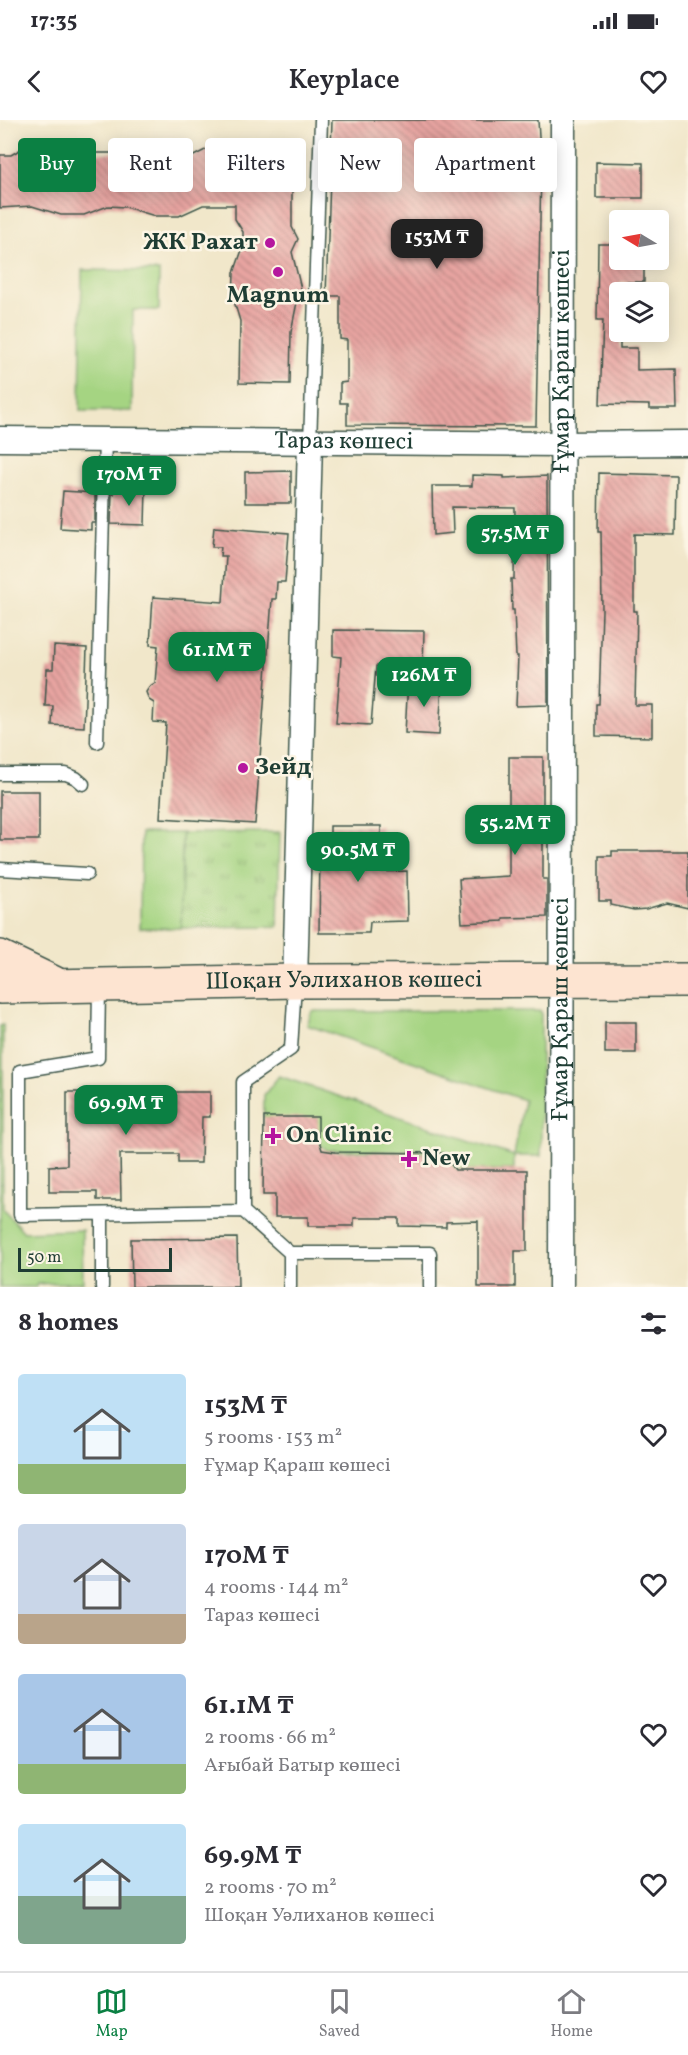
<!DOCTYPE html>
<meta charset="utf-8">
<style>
body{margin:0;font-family:Vollkorn,serif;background:#f2f2f3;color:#2b2b33;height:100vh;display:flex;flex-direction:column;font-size:22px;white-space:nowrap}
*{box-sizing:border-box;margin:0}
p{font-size:20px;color:#7c7c81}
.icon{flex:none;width:33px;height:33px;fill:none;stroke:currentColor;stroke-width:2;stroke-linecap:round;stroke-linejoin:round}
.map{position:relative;height:1167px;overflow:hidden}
.side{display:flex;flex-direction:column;background:#fff;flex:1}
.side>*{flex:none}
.guide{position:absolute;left:18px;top:18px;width:652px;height:54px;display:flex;gap:12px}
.needle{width:39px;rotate:280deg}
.controls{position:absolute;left:609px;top:90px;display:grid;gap:12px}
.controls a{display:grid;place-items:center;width:60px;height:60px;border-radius:6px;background:#fff;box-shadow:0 3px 15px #0003;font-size:30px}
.scale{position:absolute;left:18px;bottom:15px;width:154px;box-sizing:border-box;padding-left:6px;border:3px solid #1f3d34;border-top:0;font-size:16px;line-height:21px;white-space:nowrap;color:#1f3d34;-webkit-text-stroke:4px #fcf5e5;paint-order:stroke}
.price{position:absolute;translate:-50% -51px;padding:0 14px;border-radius:12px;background:#0b8043;color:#fff;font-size:20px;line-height:39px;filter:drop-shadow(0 2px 3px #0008)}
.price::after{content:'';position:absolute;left:50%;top:36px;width:18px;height:14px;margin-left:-9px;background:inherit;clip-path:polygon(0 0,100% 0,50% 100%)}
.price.selected{background:#222;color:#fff}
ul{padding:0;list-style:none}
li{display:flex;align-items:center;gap:18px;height:150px;padding:0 18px}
li span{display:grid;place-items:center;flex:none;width:168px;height:120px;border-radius:6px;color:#555}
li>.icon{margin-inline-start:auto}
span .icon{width:72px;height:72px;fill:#fffc;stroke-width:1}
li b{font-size:26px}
h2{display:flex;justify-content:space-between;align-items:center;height:72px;padding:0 18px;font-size:26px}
.tag{padding:0 21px;border-radius:6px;background:#fff;box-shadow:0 3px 15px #0003;font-size:21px;line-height:54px}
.tag.selected{background:#0b8043;color:#fff}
.status{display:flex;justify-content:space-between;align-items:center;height:42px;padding:0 30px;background:#fff;direction:ltr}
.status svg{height:16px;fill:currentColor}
header{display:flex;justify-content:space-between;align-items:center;height:78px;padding:0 18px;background:#fff;font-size:27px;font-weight:600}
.tab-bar{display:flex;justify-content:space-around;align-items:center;height:84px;border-top:2px solid #e1e1e2;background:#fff;font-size:16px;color:#7c7c81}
.tab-bar a{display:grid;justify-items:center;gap:3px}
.tab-bar .selected{color:#0b8043}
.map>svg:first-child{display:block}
.grass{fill:url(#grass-tufts);stroke:#62885b;stroke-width:1.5}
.green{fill:#a5d482;stroke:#62885b;stroke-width:1.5}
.building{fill:url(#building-back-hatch)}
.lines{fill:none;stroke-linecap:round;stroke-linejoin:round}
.service-casing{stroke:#3e564a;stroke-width:15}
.minor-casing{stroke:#3e564a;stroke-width:27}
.secondary-casing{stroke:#3e564a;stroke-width:36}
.service{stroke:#fff;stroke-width:12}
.minor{stroke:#fff;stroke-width:24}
.secondary{stroke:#fde4d1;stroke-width:33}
.poi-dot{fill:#b5179e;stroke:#fcf5e5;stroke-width:2}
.labels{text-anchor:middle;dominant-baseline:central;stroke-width:5;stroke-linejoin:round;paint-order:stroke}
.poi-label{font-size:24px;font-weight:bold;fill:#1f3d34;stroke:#fcf5e5;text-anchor:start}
.street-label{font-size:24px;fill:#1f3d34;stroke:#fcf5e5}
</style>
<div class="status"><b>17:35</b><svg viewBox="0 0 49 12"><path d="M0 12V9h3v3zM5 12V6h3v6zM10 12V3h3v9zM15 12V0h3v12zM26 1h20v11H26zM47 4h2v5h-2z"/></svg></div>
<header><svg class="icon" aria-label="back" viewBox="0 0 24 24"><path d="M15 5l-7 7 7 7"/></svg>Keyplace<svg class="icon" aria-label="heart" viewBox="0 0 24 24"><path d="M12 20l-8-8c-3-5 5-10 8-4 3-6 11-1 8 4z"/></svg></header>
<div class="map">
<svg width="688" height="1167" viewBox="0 0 688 1167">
<defs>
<pattern id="grass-tufts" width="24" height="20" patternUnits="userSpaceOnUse" patternTransform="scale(1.5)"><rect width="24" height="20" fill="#a5d482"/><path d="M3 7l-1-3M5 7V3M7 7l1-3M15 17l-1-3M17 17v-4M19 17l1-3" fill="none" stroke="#86ad6b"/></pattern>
<pattern id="building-back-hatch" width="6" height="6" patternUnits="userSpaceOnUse" patternTransform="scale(1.5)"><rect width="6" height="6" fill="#e8a4a1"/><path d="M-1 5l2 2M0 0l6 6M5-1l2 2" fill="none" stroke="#bb8784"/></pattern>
</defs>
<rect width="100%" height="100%" fill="#fcf5e5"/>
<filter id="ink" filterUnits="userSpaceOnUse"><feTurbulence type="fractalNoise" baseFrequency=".0167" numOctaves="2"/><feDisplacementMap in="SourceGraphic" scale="12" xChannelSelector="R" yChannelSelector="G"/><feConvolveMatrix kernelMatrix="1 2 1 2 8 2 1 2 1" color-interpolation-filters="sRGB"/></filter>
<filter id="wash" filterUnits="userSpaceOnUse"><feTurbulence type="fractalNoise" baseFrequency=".008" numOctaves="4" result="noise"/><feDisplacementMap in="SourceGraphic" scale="24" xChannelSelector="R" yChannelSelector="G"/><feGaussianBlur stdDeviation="1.35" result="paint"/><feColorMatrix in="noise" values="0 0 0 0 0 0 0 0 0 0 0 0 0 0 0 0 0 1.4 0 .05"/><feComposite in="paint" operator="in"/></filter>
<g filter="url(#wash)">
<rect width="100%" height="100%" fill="#f1e7ca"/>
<path class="grass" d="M280,712L278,807L181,808L182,713Z"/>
<path class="green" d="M82,150L159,151V190H133L132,291H80Z
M141,713H182L181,808H140Z
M312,891H541V1036H514V1050H458L452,1047L445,1033L327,1030L320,1025L264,997V975L279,956L514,1036L524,980L307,905Z
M3,905V1090L24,1112L82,1110L83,1162L37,1164L36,1167H0V906Z"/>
<g id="blocks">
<path class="building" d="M332,0H538L541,49L536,306L347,305V283H340V263L347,262V220L340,219V176H326Z
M23,28L34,35H59V29H83V33H155V29H178V44L209,28L224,35H246L259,44L293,45L298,58L292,70V107L298,119L292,132L303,177H298L291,212L290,264L239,263L240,201L233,178L234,153L243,127V112L235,99V85H203L179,96H155L125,87L108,86L84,95H61L32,86L0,88V35H11Z
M596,42L643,43V78H596Z
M598,124H620V140H644V162H620V228H637V250L676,249L677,289H649V285L600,284L603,200H597Z
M291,351V383H245V352Z
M599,353L676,355L675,415L634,414V491H637L635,585H652V617L596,616V584H599L602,490L601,412H598Z
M472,355L504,356V358L547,356L548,585L516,586L518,536H516L514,490H512L511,459H514L515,388L452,387L453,413L433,415L432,366H472Z
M114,368L146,369L145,405L111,404L112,374H114Z
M63,371L95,373V403H91V410L60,408Z
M214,407L289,413L285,462H277L276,479H272L255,704L160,698L166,603L153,602L154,583L149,580L146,572L150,566L155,563L158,526L150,525L153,477L223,482L226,436H220L221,427H212Z
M333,510L424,511L423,547L376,546L371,605L336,603L341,537L333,536Z
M54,526L87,528L84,607L52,605L53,586H45L47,549H53Z
M408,560L442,562L439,615L405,613Z
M509,637H543V759H547V797L503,798V801L462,803L459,759L509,756Z
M0,671H39V720H0Z
M330,706H381L380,752L407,751L408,801L370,802L369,813H319L320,732H330Z
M612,731H688V788L667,783L646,789L634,790L611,785V781H599V736H612Z
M605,902H636V933H605Z
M67,972H210V997H202L201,1043H178V1034H120L121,1080H97V1072H49V1046L67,1045Z
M264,997H318V1017L322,1030L335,1032L445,1033L448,1040L455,1050H527V1131H515V1167H478V1101L446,1102V1107L399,1106V1098H354V1106H308V1097H275V1075H263Z
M237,1118L238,1167H132L131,1119Z"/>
</g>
</g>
<g filter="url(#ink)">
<use href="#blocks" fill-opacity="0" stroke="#3e564a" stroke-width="1.5"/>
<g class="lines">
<g class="service-casing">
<path id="service" d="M310,323L321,0
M97,622L105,318
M0,654H66L76,658L83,664
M0,749L87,754
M99,867L98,938L20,951V1095L243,1091L290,1133V1167
M243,1091V962L291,929L295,864
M102,1094V1167
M290,1133H430V1167"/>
</g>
<g class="minor-casing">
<g id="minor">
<path id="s1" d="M0,319L561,324L688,323"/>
<path d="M295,861L310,323"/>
<path id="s2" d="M561,1167L563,0"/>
</g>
</g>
<g class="secondary-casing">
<g id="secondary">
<path d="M0,837L54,863"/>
<path id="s3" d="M0,867L295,861L688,860"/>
</g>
</g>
<use href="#service" class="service"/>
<use href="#minor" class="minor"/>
<use href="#secondary" class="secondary"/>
</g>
</g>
<g class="poi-dot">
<circle cx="270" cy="123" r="6"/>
<circle cx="278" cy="152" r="6"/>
<circle cx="243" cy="648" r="6"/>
<path d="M270 1007h6v6h6v6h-6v6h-6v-6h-6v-6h6z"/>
<path d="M406 1030h6v6h6v6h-6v6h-6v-6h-6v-6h6z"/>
</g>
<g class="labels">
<g class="poi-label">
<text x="258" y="123" text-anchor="end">ЖК Рахат</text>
<text x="278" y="176" text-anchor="middle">Magnum</text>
<text x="255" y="648">Зейд</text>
<text x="286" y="1016">On Clinic</text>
<text x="422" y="1039">New</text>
</g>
<g class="street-label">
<text stroke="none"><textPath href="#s2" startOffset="926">Ғұмар Қараш көшесі</textPath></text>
<text stroke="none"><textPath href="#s1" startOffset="344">Тараз көшесі</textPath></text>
<text stroke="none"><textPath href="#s3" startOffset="344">Шоқан Уәлиханов көшесі</textPath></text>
<text stroke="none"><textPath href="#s2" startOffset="278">Ғұмар Қараш көшесі</textPath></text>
</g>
</g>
</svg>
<div class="controls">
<a><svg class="needle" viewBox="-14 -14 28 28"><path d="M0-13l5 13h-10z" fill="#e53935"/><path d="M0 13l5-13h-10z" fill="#7c7c81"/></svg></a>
<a><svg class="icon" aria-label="layers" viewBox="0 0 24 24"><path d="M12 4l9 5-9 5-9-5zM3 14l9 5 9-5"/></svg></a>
</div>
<div class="scale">50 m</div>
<b class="price selected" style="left:437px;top:150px">153M ₸</b>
<b class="price" style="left:129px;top:387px">170M ₸</b>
<b class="price" style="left:515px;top:446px">57.5M ₸</b>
<b class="price" style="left:217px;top:563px">61.1M ₸</b>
<b class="price" style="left:424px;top:588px">126M ₸</b>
<b class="price" style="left:515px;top:736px">55.2M ₸</b>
<b class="price" style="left:358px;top:763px">90.5M ₸</b>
<b class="price" style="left:126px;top:1016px">69.9M ₸</b>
<div class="guide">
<a class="tag selected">Buy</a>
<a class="tag">Rent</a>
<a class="tag">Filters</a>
<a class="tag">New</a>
<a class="tag">Apartment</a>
</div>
</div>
<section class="side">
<h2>8 homes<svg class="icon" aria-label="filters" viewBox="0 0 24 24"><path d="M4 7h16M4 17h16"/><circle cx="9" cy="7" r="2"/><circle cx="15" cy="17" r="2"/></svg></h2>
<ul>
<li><span style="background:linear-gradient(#bfe0f5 75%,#8fb573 0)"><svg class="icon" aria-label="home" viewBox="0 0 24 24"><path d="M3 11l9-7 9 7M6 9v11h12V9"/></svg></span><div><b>153M ₸</b><p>5 rooms · 153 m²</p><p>Ғұмар Қараш көшесі</p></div><svg class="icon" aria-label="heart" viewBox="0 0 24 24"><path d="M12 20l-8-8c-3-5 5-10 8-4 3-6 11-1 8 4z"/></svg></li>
<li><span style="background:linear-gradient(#c9d6e8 75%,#b9a48a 0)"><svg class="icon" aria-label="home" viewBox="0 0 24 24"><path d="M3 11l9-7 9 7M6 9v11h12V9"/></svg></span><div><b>170M ₸</b><p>4 rooms · 144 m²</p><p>Тараз көшесі</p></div><svg class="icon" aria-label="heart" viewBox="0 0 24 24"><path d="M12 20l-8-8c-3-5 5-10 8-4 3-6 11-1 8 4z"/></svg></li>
<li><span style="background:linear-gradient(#a9c7e8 75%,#8fb573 0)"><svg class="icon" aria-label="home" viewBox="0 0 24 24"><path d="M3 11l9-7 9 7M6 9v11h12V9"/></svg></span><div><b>61.1M ₸</b><p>2 rooms · 66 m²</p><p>Ағыбай Батыр көшесі</p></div><svg class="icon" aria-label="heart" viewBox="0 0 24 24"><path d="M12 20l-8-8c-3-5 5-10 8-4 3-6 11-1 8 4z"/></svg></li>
<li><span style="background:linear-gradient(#bfe0f5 60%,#7fa58c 0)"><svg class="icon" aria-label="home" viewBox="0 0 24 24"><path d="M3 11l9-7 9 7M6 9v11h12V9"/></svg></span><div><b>69.9M ₸</b><p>2 rooms · 70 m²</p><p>Шоқан Уәлиханов көшесі</p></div><svg class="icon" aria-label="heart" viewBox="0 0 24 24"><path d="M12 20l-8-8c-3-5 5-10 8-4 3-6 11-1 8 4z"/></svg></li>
</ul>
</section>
<nav class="tab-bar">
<a class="selected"><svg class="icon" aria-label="map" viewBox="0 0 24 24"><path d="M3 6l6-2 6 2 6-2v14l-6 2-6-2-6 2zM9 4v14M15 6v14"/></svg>Map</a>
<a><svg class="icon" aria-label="saved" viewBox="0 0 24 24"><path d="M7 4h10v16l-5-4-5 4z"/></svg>Saved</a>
<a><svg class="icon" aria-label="home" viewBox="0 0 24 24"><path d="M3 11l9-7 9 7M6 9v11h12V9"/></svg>Home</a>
</nav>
